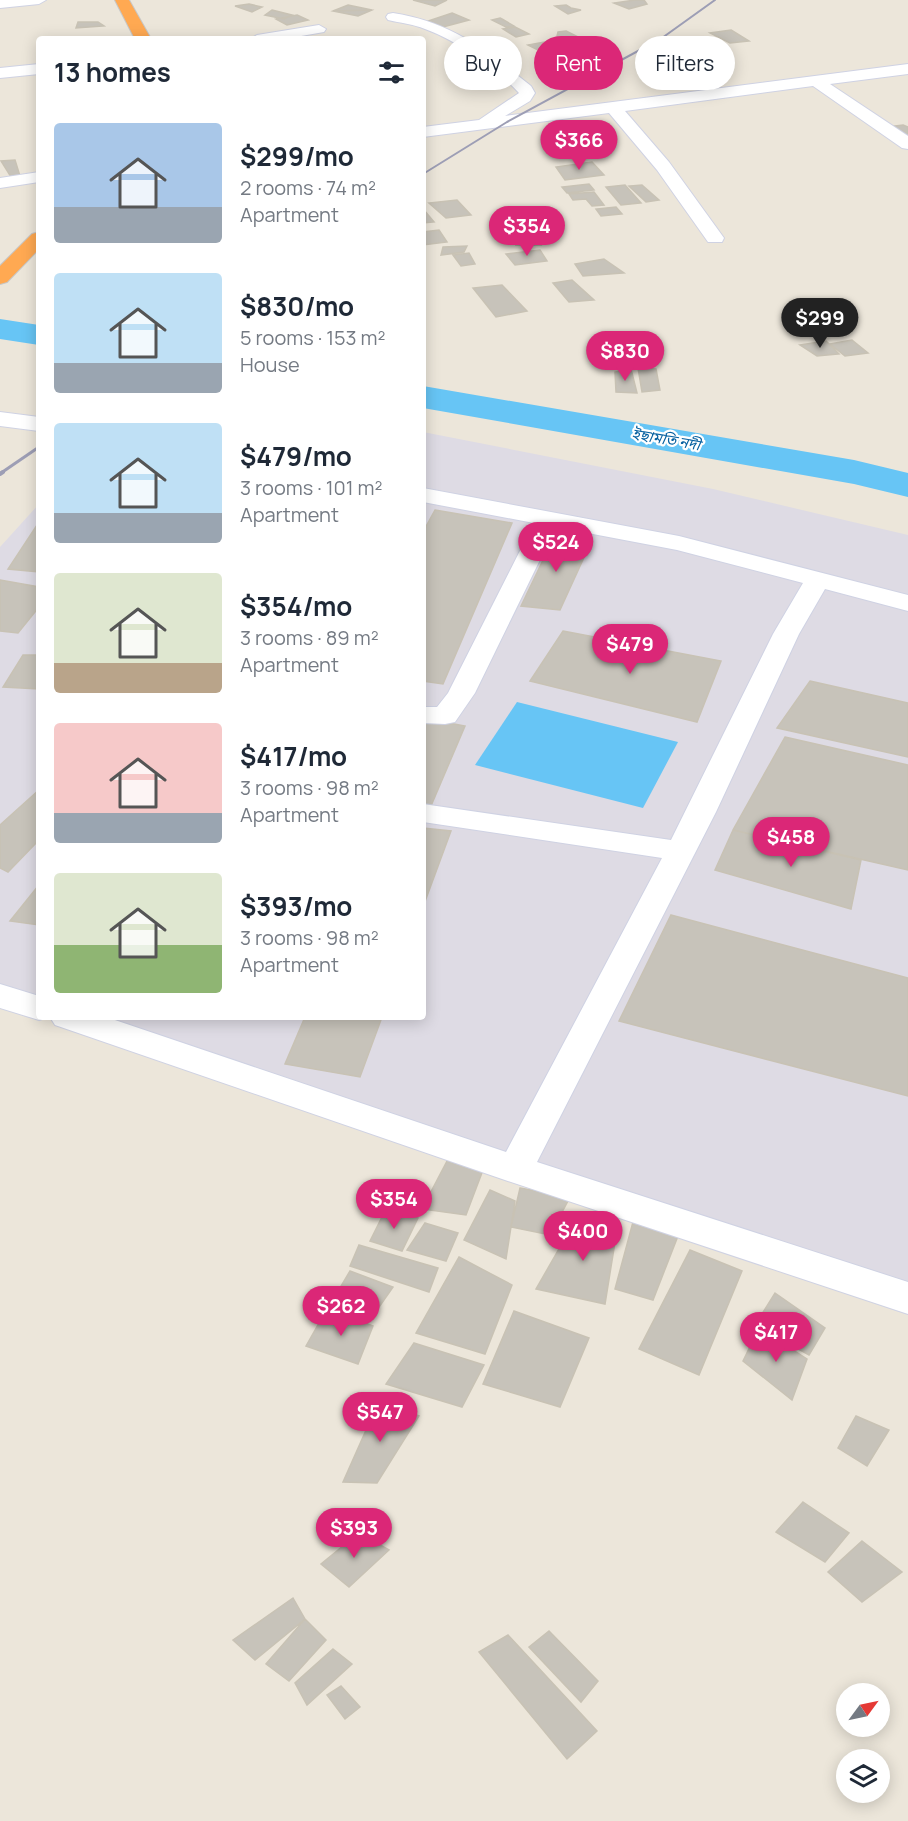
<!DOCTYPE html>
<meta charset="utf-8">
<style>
body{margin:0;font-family:Manrope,"Noto Sans Bengali",sans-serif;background:#f2f2f3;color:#1f2937;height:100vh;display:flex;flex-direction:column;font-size:22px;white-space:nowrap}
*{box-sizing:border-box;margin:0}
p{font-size:20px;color:#747a83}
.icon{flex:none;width:33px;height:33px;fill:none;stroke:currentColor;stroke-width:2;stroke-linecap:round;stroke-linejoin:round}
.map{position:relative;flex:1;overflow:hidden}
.sheet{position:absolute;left:36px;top:36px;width:390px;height:984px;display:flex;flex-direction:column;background:#fff;border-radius:6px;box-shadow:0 3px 15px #0003}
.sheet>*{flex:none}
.hud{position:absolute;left:444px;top:36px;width:374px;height:54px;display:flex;gap:12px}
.needle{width:39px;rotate:57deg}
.buttons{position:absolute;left:836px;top:1683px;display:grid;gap:12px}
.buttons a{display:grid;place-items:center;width:54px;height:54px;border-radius:50%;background:#fff;box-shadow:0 3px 15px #0003;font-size:30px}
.price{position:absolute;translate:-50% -51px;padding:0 14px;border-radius:21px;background:#db2777;color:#fff;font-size:20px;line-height:39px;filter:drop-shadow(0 2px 3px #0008)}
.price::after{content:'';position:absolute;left:50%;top:36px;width:18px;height:14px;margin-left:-9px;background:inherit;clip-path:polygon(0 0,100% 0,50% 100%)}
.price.selected{background:#222;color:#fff}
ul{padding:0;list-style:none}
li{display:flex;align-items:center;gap:18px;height:150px;padding:0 18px}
li span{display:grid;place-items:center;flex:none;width:168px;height:120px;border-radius:6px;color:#555}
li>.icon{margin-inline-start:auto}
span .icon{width:72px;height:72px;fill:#fffc;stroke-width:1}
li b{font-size:26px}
h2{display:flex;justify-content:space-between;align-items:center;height:72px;padding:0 18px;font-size:26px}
.chip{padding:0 21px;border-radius:27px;background:#fff;box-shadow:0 3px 15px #0003;font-size:21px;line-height:54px}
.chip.selected{background:#db2777;color:#fff}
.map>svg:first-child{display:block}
.industrial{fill:#dedbe4}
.water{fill:#67c5f5}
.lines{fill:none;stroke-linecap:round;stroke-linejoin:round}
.river{fill:#67c5f5;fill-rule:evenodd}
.building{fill:#c7c3ba;stroke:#c8c2b4;stroke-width:1.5}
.minor-casing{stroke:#cfd2e3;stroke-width:2}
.highway-casing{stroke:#c7c7c7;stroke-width:2}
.minor{fill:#fff;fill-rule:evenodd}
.highway{fill:#ffa952;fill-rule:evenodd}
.rail-far2{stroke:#9d9eb5;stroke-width:2}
.rail-far1{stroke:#9d9eb5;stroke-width:3}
.rail{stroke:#9d9eb5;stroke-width:4}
.labels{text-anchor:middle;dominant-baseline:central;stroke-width:4.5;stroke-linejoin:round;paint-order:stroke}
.far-water-label{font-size:15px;font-style:italic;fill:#0660a0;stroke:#fff}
</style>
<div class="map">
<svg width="908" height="1821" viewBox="0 0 908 1821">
<rect width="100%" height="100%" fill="#ece6da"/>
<path class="industrial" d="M423,432L713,489L908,535V1291L96,1017H423Z
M39,504V998L0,985V547Z"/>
<path class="water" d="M517,702L678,742L643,808L475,765Z"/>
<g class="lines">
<path class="river" d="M0,319L39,325V345L0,339Z
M423,386L854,460L908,473V497L854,484L423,408Z"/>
</g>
<path class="building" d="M413,0H447L435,6Z
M635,0H644L647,4L629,9L614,3Z
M249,4L262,7L252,12L235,6Z
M348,5L372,10L358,16L333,11Z
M348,5L372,10L333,11Z
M566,5L571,8L581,10L568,14L555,6Z
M272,10L292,15L284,19L265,15Z
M452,13L469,20L443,27L428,21Z
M297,15L308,20L287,25L276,19Z
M500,18L502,19L514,26L506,27L492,20Z
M78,22H98L104,26L76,28Z
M515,27L529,34L516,37L503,29Z
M731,30L749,41L730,43L710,33Z
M566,31L584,40L568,43L563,39H566L557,36L558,32Z
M555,40L566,46L538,50L528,45Z
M469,52L479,57L457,59L448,54Z
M475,59L489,67L457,71L450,66L464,65L463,61Z
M704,61L728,74L708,76L691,63Z
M903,125L908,127V140L887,127Z
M15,160L20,176L11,177L1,161Z
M592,162L604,175L565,180L556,167Z
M589,184L594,190L567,193L562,187Z
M625,185L641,203L621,205L606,187Z
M642,185L659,200L646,202L629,186Z
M594,192L604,205L592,206L586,199L573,200L569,194Z
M457,200L471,215L446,218L429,203Z
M616,207L622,214L601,216L596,209Z
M423,210H424L434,222L423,223Z
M439,230L447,242L423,245V232Z
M535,237L541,245H516L519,238Z
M467,246L464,252L441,255L443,247Z
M540,250L547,261L515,265L506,254Z
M469,253L475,264L461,266L453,255Z
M604,259L624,273L583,276L575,264Z
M572,280L594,300L569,302L553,283Z
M502,285L527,311L496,317L473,288Z
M852,340L868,353L845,356L830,344Z
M826,341L839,354L817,356L800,345Z
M638,368L656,369L660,390L642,392Z
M631,369L637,393L616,392L615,372Z
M435,510L512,523L443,684L423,681V532Z
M39,522V572L8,569Z
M555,535L591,542L560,610L521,606Z
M0,580L39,587V607L18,633L0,631Z
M563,631L721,661L697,722L530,681Z
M23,655H39V689L3,687Z
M810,681L908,703V757L777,728Z
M423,718L465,726L428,813L423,812Z
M785,737L908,765V870L733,830Z
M39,790V840L8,872L0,868V825Z
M423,828L451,831L423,907Z
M733,830L861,860L851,909L715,870Z
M39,885V925L10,921Z
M671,915L908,978V1096L619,1021Z
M305,1017H382L360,1077L285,1064Z
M447,1161L483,1170L466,1215L422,1209Z
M520,1188L570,1197L550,1235L511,1227Z
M490,1190L515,1201L506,1259L464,1240Z
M386,1209L418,1218L402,1251L370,1241Z
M579,1214L617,1230L605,1304L536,1289Z
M633,1222L678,1236L653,1300L615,1289Z
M425,1223L458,1233L446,1261L407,1250Z
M359,1245L438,1268L429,1292L350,1266Z
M690,1250L742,1271L699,1375L639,1349Z
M459,1257L512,1285L485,1354L416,1333Z
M350,1271L393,1287L372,1317L331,1303Z
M775,1293L825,1328L809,1355L755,1325Z
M327,1309L373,1326L358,1364L306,1346Z
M514,1311L589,1338L560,1407L483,1384Z
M759,1328L807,1359L792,1400L743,1361Z
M414,1343L484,1365L462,1407L386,1384Z
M379,1401L419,1416L377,1483L343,1482Z
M856,1416L889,1430L867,1466L838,1448Z
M803,1502L849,1533L825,1562L776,1532Z
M359,1533L389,1550L349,1587L321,1564Z
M862,1541L902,1572L862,1602L828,1572Z
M293,1598L305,1619L255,1660L233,1640Z
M305,1619L326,1640L289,1681L266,1664Z
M549,1631L598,1681L581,1702L529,1647Z
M508,1635L597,1731L567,1759L479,1652Z
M333,1649L352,1664L307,1705L295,1683Z
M341,1686L360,1707L345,1719L327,1695Z"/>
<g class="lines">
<g class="minor-casing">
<path id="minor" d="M0,0H46L39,4L0,8Z
M393,13C451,22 486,50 531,86L535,93L530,101L505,116L908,64V74L830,84L908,136V149L902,148L813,86L625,111L669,162L724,238L722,242H708L657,170L609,113L423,137V127L479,120L519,93C497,69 456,40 425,29C413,24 400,23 388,20L386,17L388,14Z
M319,25L326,29L324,32L284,39H250L257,35Z
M39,64V74L0,78V68Z
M39,172V182L0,188V178Z
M0,412L39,417V431L0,426Z
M423,488L679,536L908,595V611L825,589L799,634L716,812L537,1162L908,1282V1314L502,1179L55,1025L50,1017H106L506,1152L662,858L423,822V804L671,840L773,634L803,583L677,550L556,527L475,693L455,722L445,724L423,723V707H437L448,693L534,523L423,502Z
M0,984L39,996V1017H49L39,1020L0,1008Z"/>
</g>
<g class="highway-casing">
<path id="highway" d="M115,0H129L151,39H135Z
M39,232V249L7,282L0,284V266L32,234Z"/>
</g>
<use href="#minor" class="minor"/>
<use href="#highway" class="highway"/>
<path class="rail-far2" d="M423,174L507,122L662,38L715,0"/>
<path class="rail-far1" d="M1,473L39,447"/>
<path class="rail" d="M0,474L3,472"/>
</g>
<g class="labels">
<g class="far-water-label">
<text transform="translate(666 439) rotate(10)">ইছামতি নদী</text>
</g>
</g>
</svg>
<div class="buttons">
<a><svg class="needle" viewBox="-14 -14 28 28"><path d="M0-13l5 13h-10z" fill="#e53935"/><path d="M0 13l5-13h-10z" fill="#747a83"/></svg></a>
<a><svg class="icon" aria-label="layers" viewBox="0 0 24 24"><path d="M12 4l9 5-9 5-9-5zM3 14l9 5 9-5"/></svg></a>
</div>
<b class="price" style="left:579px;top:171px">$366</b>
<b class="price" style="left:527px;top:257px">$354</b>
<b class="price selected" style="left:820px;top:349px">$299</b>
<b class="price" style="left:625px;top:382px">$830</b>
<b class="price" style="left:556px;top:573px">$524</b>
<b class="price" style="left:630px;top:675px">$479</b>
<b class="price" style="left:791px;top:868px">$458</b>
<b class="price" style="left:394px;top:1230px">$354</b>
<b class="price" style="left:583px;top:1262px">$400</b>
<b class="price" style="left:341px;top:1337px">$262</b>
<b class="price" style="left:776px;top:1363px">$417</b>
<b class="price" style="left:380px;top:1443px">$547</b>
<b class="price" style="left:354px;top:1559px">$393</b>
<div class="hud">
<a class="chip">Buy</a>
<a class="chip selected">Rent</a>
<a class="chip">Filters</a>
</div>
<section class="sheet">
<h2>13 homes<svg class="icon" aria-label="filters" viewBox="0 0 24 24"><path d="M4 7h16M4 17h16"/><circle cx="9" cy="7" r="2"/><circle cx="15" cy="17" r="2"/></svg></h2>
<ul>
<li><span style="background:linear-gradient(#a9c7e8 70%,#9aa5b1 0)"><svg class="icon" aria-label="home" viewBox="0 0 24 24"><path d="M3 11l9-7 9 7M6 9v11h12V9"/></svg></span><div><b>$299/mo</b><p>2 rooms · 74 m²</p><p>Apartment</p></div></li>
<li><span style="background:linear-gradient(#bfe0f5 75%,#9aa5b1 0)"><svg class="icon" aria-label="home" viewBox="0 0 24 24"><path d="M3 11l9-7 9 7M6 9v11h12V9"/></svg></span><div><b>$830/mo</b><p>5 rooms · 153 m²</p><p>House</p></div></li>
<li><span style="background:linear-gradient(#bfe0f5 75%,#9aa5b1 0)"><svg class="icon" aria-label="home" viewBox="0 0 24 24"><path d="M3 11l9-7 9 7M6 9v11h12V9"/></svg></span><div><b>$479/mo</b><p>3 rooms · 101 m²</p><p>Apartment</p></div></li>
<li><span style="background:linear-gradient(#dfe7d0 75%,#b9a48a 0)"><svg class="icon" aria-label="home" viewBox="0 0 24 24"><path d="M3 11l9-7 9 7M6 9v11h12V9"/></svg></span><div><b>$354/mo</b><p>3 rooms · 89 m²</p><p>Apartment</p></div></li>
<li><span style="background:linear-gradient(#f6c9c9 75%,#9aa5b1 0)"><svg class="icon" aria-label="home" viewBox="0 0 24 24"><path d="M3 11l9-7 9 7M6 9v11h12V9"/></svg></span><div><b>$417/mo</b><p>3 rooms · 98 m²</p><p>Apartment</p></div></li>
<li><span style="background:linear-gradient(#dfe7d0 60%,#8fb573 0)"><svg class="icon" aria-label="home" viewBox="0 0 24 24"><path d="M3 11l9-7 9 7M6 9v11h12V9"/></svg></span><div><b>$393/mo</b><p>3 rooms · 98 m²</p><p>Apartment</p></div></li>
</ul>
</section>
</div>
